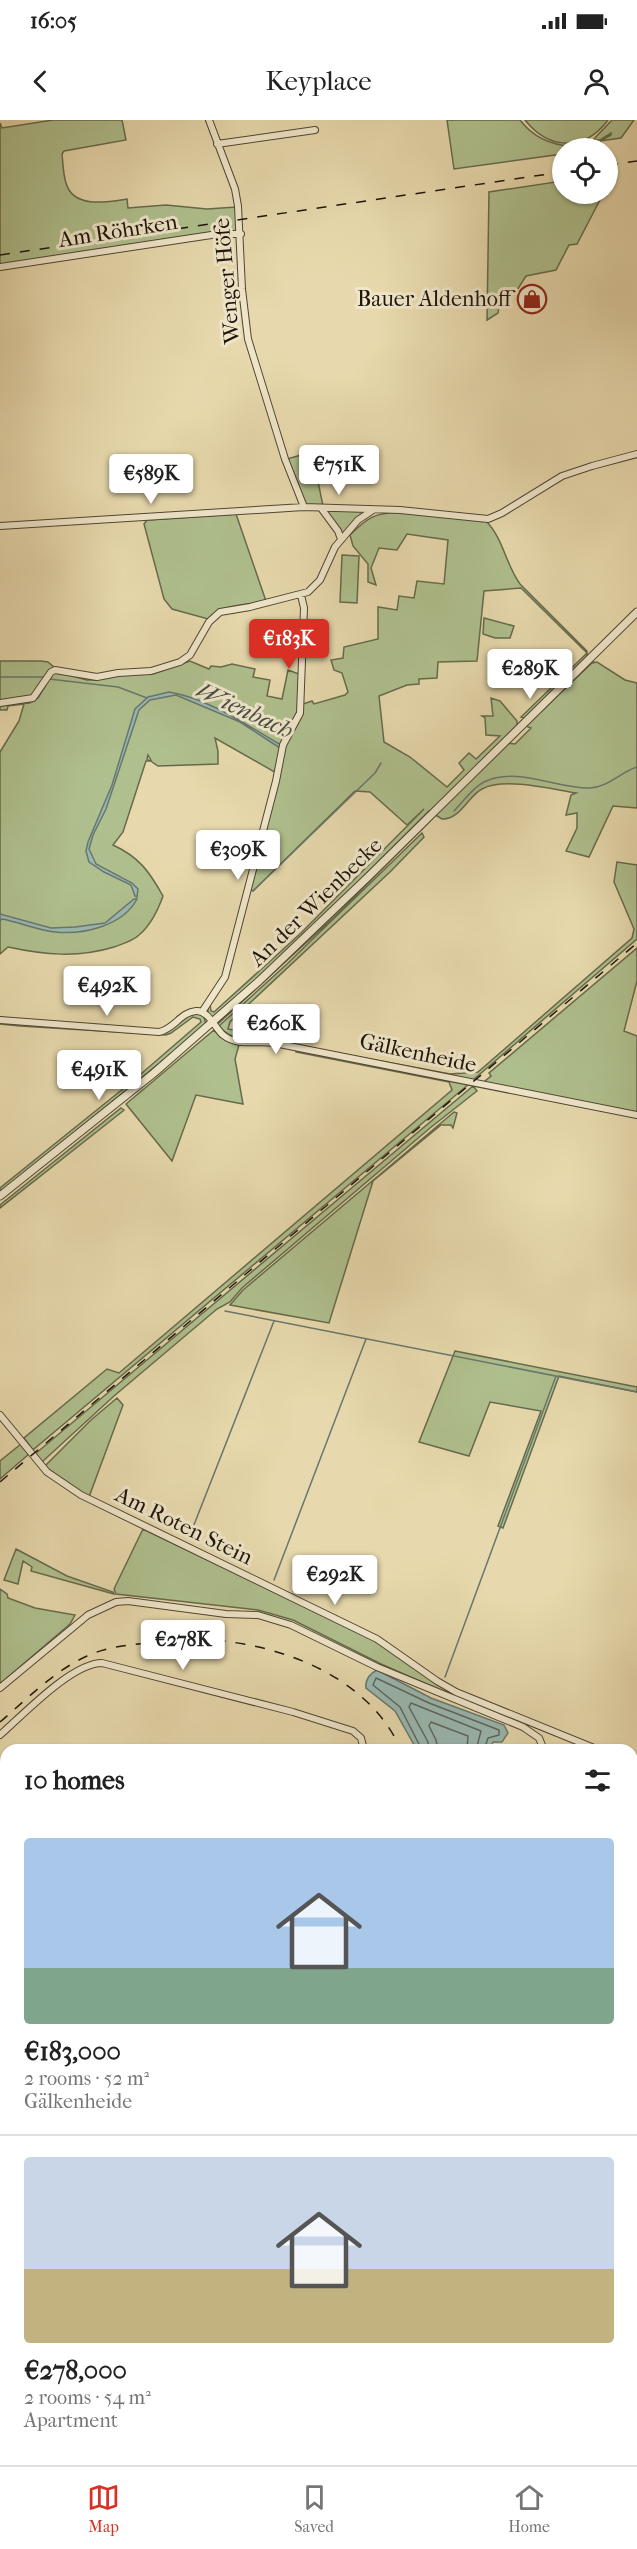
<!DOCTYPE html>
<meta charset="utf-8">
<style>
body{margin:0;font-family:"IM FELL French Canon",serif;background:#f6f6f6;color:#222;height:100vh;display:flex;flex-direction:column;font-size:22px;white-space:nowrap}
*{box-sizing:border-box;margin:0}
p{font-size:20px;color:#767676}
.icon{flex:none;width:33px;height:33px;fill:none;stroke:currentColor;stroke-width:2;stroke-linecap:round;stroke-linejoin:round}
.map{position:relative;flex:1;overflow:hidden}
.details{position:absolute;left:0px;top:1624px;width:638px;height:722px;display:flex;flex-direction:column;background:#fff;border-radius:18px 18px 0 0;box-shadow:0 2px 4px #0004}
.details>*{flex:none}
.tools{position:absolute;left:552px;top:18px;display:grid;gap:12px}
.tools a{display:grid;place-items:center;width:66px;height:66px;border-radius:50%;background:#fff;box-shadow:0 2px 4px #0004;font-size:30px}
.price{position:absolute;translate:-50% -51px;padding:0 14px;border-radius:6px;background:#fff;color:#222;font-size:20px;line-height:39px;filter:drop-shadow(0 2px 3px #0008)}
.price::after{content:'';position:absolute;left:50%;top:36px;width:18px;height:14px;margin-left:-9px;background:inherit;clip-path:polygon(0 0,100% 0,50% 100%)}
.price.selected{background:#d93025;color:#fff}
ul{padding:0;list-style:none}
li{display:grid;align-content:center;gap:12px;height:318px;padding:0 24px}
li+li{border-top:2px solid #e0e0e0}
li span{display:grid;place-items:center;height:186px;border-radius:6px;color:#555}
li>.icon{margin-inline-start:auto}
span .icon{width:108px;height:108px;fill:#fffc;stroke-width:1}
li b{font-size:26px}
h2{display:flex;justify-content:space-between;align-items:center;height:72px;padding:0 24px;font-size:26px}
.status{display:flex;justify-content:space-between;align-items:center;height:42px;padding:0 30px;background:#fff;direction:ltr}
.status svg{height:16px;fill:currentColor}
header{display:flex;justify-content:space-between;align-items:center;height:78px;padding:0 24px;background:#fff;font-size:27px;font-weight:600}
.tab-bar{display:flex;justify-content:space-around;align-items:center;height:84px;border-top:2px solid #e0e0e0;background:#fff;font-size:16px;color:#767676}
.tab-bar a{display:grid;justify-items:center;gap:3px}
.tab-bar .selected{color:#d93025}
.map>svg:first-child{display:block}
.green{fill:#afc08e;stroke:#666a4c;stroke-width:1.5}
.water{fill:#99b9b2;stroke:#68776f;stroke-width:1.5}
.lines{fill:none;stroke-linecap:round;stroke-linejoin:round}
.shore{stroke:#5c665e;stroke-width:1.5}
.stream{stroke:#68776f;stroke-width:1.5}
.minor-casing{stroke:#504533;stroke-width:8}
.tertiary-casing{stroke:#504533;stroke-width:9}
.minor{stroke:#efe6ca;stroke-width:6}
.tertiary{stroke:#efe6ca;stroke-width:7}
.rail{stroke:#1e140a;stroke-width:1.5;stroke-dasharray:10 10;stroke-linecap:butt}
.labels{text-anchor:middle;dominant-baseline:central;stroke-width:6;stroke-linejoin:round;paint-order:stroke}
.street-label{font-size:22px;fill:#1e140a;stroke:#efe6ca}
.poi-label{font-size:22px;fill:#1e140a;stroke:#efe6ca;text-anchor:end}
.water-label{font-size:24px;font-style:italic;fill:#494e45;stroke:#efe6ca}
</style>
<div class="status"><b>16:05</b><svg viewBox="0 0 49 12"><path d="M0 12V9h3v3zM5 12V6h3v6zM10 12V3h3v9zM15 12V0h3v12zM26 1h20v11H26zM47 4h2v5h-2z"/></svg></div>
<header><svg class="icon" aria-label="back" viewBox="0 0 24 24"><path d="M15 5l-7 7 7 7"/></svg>Keyplace<svg class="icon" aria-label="person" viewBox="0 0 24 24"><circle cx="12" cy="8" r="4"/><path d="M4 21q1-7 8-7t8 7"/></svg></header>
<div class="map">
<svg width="637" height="2345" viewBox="0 0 637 2345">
<rect width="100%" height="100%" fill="#e7d9ad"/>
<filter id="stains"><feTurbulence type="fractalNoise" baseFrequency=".00333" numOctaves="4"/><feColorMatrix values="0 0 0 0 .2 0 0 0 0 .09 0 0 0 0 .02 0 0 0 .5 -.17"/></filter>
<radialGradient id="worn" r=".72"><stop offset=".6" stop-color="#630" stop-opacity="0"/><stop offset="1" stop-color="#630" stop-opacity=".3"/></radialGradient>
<path class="green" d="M53,0H122L126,20L64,31L62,34C63,43 63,54 66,63C73,89 108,82 127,79L128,88L166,85L207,89L236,87L238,111L0,146V3L2,8Z
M447,0H520C533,17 550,25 571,26L562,28V34L454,49Z
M525,0H608C584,32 549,30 525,0Z
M612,0H634L621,18L600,21L611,15V13L600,20H593Z
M562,61V74H603L577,124L569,125L556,150L526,156L514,175L499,187L498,193L487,200L489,72Z
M312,332L323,386L306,385L287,339Z
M324,391H364L343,417Z
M400,392L486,401C503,418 506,445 520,464L587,531V537L525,598L521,597L587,533L521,468L484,471L477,541L438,542L437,558L419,559V564L407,565L379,576L384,622L410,637L447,667L464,650L459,643L469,633L476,639L500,616L486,615L485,598L482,596H493L491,578L500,581L517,601V606L507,623L515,624L531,608L526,606L594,541L593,543L597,542L625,560L637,563V688L613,686L589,737L566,731L577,708V693L566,695L571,675L576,673C552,669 504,657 482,669C468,676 460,700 442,699L429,691L296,824L216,896L212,897L208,894V886L226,860L210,884L211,891L214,892L301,813L424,689L407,705L370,672L355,671L253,771L250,769L280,655L215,618L218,631V644L158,646L152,642L148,635L147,639L150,641H146L123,712L113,725C139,737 149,751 163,776C158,790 151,805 139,815C133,821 122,824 114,827C78,838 45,835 8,827L0,834V632L19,601L24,584L8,586L7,590H0V585L30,583V578L0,581V541H41L48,542L61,553L87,560H96L123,554H153L190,541L209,549L211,546L221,547L232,544L255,549L253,557L270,560L267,576L282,579L288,550L299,554V591L292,606L296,607L301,598L303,584L312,581L314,584L345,575L348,572L342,553L334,550L331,540L343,538L344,527L378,519V487L397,490L399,476L414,478L417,461L444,464L448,420L407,414L397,430L379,428L371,448L376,465L368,462V444L353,426L350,415C368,397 375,393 400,392Z
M236,394L266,481C245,486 222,483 208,499L172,489L164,479L144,404L147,400Z
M342,435L359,436L357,483L340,482Z
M484,498L514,506L510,518H495L483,514Z
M432,699L334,797L219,903V901L293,834Z
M422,713L424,717L391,751L237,895L230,902L228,909L294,922L292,924C269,922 234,926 219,906L287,844Z
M617,742L637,745V819L473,960L296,925L450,954L478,952L632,818L634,809L614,762Z
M637,828V861L624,911L637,916V992L486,963L485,961L491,956L489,953Z
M192,893L200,894L204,897L206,905L0,1073V1068L134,960L201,902L200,899L193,897L171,913L166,915L20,906L0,904V901L153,913Z
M214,910L220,917L239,925L235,939L243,984L196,975L172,1041L126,984Z
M297,930L469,964L34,1329H32L24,1318L107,1249L119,1253L452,970L449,962L296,932Z
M473,966L477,971L430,1008L242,1168L230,1182L217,1189L114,1276L42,1342L35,1334Z
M121,988L124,990L123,991L0,1088V1085Z
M454,992L457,993L453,1008L451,1005H441L373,1061L329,1203L230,1185L243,1170Z
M455,1231L637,1267V1272L559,1256L503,1408L498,1406L541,1291L490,1282L469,1336L419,1322Z
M117,1278L123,1285L89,1377L47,1348L46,1345L91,1300Z
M21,1324L29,1334L0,1359V1341Z
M143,1409L380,1523L450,1571L449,1574L381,1544L293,1500L258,1490L116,1474L114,1469Z
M16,1429L67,1456L113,1472L114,1474L31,1451L32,1447L23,1441L18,1464L4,1460Z
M0,1469L7,1474L8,1478L35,1488L75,1495L70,1504L0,1564Z
M632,1648L637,1651V2345H625L621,2340H632Z"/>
<path class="water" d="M169,572C210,579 246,605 281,625L280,628L240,602L176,575L150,580L139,590L106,689L93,715L89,729L96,744L132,763L138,769L137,777L135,776L131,765L104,752L89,742L86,731L88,722L112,665L135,589L148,577Z
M134,779H137C123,806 83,815 55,812C37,810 19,802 2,799L0,801V794L51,808L75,807L105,803Z
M377,1550L431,1578L504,1605L508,1613L502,1622H493L489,1630H417L395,1591L366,1568C365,1559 369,1554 377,1550Z"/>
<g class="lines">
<path class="shore" d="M422,1630L400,1587L373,1565L376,1558L429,1583L499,1610V1615L488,1618L484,1630
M429,1630L428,1622L409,1587L411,1583L481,1611L476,1630
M438,1630L436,1620L429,1606L431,1602L468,1616L467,1630"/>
<path class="stream" d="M0,557H43
M49,559L118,567L147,578
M32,582L38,578L46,565
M0,586L24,583
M454,691C463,682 472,668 484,662C518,646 556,669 590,668C608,667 621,652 637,647
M253,771L375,653L381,643
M225,1191L637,1272
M190,1415L274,1201
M274,1460L366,1219
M445,1557L556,1256"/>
<g class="minor-casing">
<path id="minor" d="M209,0L235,69L238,86L242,169L248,219L285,339L304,387
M217,24L315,10
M0,147L218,114H241
M321,388L338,411L341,419
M0,406L304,387L400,390L488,399L502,393L562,356L592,346L637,334
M0,583L33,578L51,552L55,550L97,557L118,553L151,551L180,542L190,535L209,502L220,492L250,487L308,472L320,460L335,427L358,400L373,390
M202,892L225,857L276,661L283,625L300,593L304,488L301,475
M0,900L159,912C174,909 181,892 196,891C208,890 215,908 223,915C238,927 257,920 274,923L637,995
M0,1295L47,1352L81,1375L377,1519L437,1561L456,1572L599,1630
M0,1568L88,1495L116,1482L128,1481L226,1494L258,1495L291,1505L377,1547L523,1607L539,1618L544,1630
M0,1615C24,1594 72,1543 102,1543L293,1592L353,1611L361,1618L364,1630
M632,1644L637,1646
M414,2345V2340
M465,2345V2340
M526,2345V2340"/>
</g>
<g class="tertiary-casing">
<path id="tertiary" d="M0,1076L154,953L259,861L368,757L637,492"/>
</g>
<use href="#minor" class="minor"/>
<use href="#tertiary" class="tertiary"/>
<path class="rail" d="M608,45L637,41
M0,135L562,52
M0,1362L637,823
M0,1602C27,1579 54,1551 87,1536C111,1525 137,1524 163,1522C180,1521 197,1519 213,1520C287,1526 370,1559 401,1630
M472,2340V2345
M404,2345V2340"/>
</g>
<defs>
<g id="shop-ring" transform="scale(1.5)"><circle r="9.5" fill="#efe6ca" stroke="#8f2418" stroke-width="1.5"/><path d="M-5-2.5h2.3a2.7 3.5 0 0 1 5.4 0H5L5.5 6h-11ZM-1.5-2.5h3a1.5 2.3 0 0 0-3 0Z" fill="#8f2418"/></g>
</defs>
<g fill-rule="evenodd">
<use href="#shop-ring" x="532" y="179"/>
</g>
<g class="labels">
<g class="street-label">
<text transform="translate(118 111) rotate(-9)">Am Röhrken</text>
<text transform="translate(227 161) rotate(-95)">Wenger Höfe</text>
<text transform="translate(316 782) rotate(-44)">An der Wienbecke</text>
<text transform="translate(418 933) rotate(12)">Gälkenheide</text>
<text transform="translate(184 1406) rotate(26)">Am Roten Stein</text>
</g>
<g class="poi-label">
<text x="511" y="179">Bauer Aldenhoff</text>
</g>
<g class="water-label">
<text transform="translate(245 590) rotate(25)">Wienbach</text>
</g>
</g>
<rect width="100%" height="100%" filter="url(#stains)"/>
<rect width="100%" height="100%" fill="url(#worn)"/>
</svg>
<div class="tools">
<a><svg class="icon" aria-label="locate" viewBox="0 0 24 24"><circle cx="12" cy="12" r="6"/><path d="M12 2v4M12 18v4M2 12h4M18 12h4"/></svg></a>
</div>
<b class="price" style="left:339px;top:376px">€751K</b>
<b class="price" style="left:151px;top:385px">€589K</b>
<b class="price selected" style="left:289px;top:550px">€183K</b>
<b class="price" style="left:530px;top:580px">€289K</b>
<b class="price" style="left:238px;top:761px">€309K</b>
<b class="price" style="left:107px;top:897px">€492K</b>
<b class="price" style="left:276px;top:935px">€260K</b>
<b class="price" style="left:99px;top:981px">€491K</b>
<b class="price" style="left:335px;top:1486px">€292K</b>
<b class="price" style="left:183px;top:1551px">€278K</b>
<section class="details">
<h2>10 homes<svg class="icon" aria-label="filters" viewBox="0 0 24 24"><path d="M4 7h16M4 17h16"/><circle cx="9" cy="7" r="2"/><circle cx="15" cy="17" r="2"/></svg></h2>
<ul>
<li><span style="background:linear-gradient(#a9c7e8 70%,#7fa58c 0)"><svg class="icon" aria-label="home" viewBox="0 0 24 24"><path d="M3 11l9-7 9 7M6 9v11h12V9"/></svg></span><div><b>€183,000</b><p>2 rooms · 52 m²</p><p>Gälkenheide</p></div></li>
<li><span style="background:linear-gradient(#c9d6e8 60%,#c2b280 0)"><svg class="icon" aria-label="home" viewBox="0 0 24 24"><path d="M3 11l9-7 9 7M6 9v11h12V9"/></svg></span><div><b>€278,000</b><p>2 rooms · 54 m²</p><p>Apartment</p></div></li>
</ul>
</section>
</div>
<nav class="tab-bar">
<a class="selected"><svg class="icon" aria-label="map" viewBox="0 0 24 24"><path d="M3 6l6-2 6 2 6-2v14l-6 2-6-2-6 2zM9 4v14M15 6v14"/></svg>Map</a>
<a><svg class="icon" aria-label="saved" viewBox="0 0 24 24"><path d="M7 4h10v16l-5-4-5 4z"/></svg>Saved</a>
<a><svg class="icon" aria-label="home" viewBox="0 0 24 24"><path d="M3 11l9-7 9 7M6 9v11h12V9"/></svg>Home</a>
</nav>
